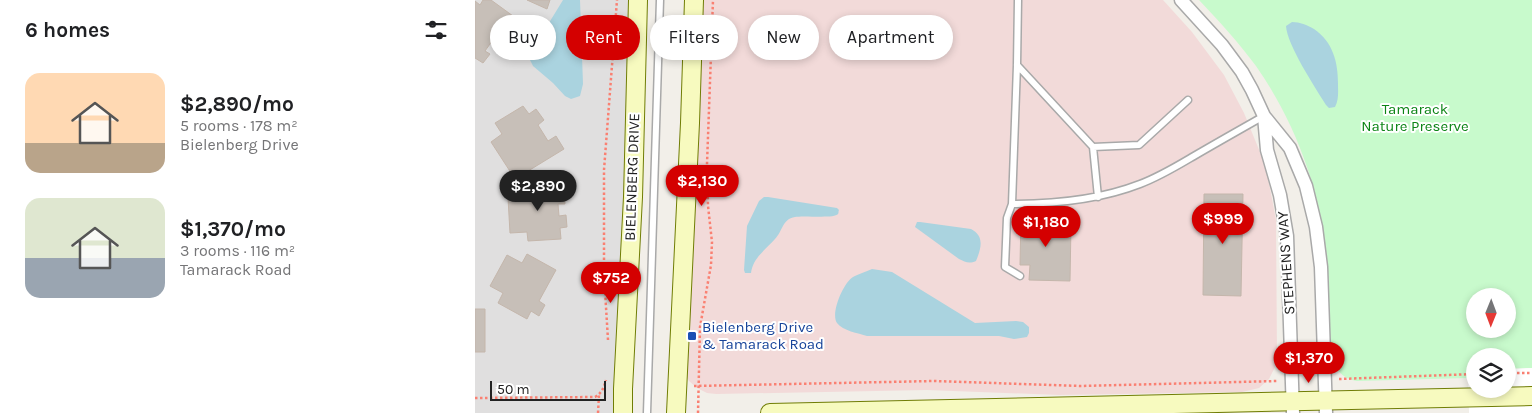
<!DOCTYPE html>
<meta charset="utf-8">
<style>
body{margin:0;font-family:Karla,sans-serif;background:#f6f6f6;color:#202124;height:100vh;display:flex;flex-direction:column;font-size:19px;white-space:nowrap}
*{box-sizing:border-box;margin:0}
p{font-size:16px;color:#757577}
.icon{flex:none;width:28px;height:28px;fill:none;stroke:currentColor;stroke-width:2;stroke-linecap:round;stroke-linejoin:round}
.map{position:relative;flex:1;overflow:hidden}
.panel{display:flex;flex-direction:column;background:#fff;width:475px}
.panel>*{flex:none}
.top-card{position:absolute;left:15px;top:15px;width:475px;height:45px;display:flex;gap:10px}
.needle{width:32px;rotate:181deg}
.tools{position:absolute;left:991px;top:288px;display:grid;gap:10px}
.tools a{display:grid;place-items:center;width:50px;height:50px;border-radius:50%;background:#fff;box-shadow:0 2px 8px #0003;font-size:25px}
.scale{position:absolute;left:15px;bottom:12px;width:116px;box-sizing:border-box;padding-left:5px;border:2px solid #222;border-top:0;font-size:14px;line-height:18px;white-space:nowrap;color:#222;-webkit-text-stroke:4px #fff;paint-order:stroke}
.price{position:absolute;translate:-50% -42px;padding:0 11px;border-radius:18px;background:#d40000;color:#fff;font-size:16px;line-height:32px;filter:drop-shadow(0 1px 2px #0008)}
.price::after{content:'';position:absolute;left:50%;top:30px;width:15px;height:11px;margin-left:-8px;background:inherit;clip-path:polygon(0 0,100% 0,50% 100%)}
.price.on{background:#222;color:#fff}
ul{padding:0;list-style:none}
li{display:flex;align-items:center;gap:15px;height:125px;padding:0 25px}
li span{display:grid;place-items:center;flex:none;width:140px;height:100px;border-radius:15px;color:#555}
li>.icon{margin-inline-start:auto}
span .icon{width:60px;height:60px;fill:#fffc;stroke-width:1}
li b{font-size:21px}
h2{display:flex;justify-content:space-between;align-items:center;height:60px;padding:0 25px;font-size:21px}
.tag{padding:0 18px;border-radius:22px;background:#fff;box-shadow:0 2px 8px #0003;font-size:18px;line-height:45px}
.tag.on{background:#d40000;color:#fff}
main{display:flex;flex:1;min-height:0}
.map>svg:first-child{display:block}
.residential{fill:#e0dfdf}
.commercial{fill:#f2dad9}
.park{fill:#c8facc;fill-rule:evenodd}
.water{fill:#aad3df}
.pier{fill:#fff}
.building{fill:#c7bfb8;stroke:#c4b6ab}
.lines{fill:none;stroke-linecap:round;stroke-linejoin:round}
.lane-casing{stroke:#a9a9a9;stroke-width:9}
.street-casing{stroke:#a9a9a9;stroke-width:15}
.secondary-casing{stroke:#707d05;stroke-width:20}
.path{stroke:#fa8072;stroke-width:2.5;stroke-dasharray:2.5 2.5;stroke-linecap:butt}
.lane{stroke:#fff;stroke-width:6}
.street{stroke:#fff;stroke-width:12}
.secondary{stroke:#f7fabf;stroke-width:18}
.transit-dot{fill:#1a4fb4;stroke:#fff;stroke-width:2}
.labels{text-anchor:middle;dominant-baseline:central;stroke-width:4;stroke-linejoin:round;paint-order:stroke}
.park-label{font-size:15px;fill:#0c8416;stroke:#fff}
.street-label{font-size:15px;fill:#222;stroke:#fff}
.transit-label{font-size:15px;fill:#164399;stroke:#fff;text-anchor:start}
</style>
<main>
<section class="panel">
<h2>6 homes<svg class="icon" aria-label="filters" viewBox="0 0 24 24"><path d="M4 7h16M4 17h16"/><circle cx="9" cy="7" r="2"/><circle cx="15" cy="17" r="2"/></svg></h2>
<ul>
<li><span style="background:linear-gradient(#ffd9b3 70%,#b9a48a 0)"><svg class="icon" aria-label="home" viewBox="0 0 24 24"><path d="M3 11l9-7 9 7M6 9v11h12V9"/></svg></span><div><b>$2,890/mo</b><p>5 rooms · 178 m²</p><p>Bielenberg Drive</p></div></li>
<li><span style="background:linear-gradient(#dfe7d0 60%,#9aa5b1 0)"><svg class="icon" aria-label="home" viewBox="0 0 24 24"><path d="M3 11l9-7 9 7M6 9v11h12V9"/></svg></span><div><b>$1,370/mo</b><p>3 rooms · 116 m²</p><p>Tamarack Road</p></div></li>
</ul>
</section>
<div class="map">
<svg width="1057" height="413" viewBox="0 0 1057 413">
<rect width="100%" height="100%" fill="#f2efe9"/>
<path class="residential" d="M0,0H163L148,413H0Z"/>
<path class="commercial" d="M227,0H688L717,32L749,75L769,113L789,162L794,183L801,220L802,357L800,367L794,379L784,388L767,392L584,395L452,390L241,394L232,393L222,388L214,381L209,372L215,293L226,62Z"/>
<path class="park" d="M724,0H1057V368L1033,369L1032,356H1000V369L993,370V378L882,381C867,379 858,367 855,352C852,322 855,291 852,261C846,192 821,123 781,66C764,43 744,21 724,0ZM1000,296H1032V329H1000Z"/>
<path class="water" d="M88,0H105L108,84L105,96L96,99L90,96L78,83L58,66L54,58L55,49L69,31Z
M817,22C825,22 832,25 839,29C858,42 863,62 863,84C863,91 864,100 860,107L854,108L851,105C840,87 812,45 811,26Z
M289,197H293L362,208L364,210C363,211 364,213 363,214C359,219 328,215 320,217C307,219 308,231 300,239C290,250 278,258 276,273H270L269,270L272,226L284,201Z
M442,222H445L496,229C510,236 506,249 501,261C494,264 490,262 484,259L440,227Z
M397,269L417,272L500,323L541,321L548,322L554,327V333L552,337L539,339L524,336H392C383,333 368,331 362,323C355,313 369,282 378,277C383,274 391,272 397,269Z"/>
<path class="pier" d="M1057,368V413H994L993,369H1000V389H1032L1033,369Z"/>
<path class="building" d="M8,0H16L38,16L30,26L35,30L28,39L22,34L10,51L15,54L8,63L0,58V1L5,5Z
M52,0H75L72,9Z
M48,106L54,114L61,109L69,120L63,125L73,141L81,136L89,149L40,179L16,142L27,134L20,123Z
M80,181L81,192H89L90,204H83L84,216L91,215L92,227L85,228L86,239L53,241L52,232L35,233L33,198L49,196L47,184Z
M729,194H768L766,296L728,295Z
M546,217L594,218V226H596L595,281L554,280L555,265H545Z
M52,254L81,270L64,301L70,305L64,316L56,311L52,319L23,303L28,293L15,286L32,255L47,263Z
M0,309H10V352H0Z"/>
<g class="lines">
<g class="lane-casing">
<path id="lane" d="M543,0L542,65L537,204L532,218L530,267L545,276
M542,65L618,147
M623,197L618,147L664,145L713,100
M537,204C580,204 624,200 665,184C684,177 702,166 719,156C743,142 766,129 789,116
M172,413L185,0"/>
</g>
<g class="street-casing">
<path id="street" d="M706,0L747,45L767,72L777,90L789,116L815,148L831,186L841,227L846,267L851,413
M789,116L792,150L805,195L812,236L818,413"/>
</g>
<g class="secondary-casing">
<path id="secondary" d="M148,413V389L158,197L163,0
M201,413L215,123L219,0
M295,413L1057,396"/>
</g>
<path class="path" d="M133,340L129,274V170L142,0
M1032,373H1057
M864,379L1000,374
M219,386L459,381L606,386L803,381
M0,398L120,397C127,393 129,387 131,380
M123,413L124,395
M223,413L225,327L236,265L237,242L233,206L232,164L238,0"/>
<use href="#lane" class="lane"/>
<use href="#street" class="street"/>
<use href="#secondary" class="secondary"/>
</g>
<rect class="transit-dot" x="212" y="331" width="10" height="10" rx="2.5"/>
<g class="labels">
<g class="park-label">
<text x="940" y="109">Tamarack<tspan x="940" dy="17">Nature Preserve</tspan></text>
</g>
<g class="street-label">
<text transform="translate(157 177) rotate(-88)">BIELENBERG DRIVE</text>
<text transform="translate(811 263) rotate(-94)">STEPHENS WAY</text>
</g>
<g class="transit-label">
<text x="227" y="327">Bielenberg Drive<tspan x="227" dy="17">&amp; Tamarack Road</tspan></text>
</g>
</g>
</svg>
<div class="tools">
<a><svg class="needle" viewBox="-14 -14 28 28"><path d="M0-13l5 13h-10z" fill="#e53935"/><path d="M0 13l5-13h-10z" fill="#757577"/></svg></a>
<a><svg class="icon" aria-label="layers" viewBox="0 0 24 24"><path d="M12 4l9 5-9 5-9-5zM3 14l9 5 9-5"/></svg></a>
</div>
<div class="scale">50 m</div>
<b class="price" style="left:227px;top:207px">$2,130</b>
<b class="price on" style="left:63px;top:212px">$2,890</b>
<b class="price" style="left:748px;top:245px">$999</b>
<b class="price" style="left:571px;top:248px">$1,180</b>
<b class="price" style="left:136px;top:304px">$752</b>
<b class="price" style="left:834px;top:384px">$1,370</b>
<div class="top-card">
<a class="tag">Buy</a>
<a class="tag on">Rent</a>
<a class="tag">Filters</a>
<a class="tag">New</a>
<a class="tag">Apartment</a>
</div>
</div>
</main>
